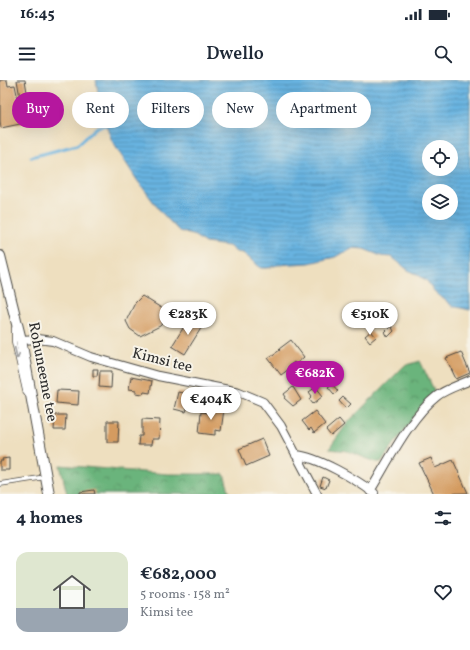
<!DOCTYPE html>
<meta charset="utf-8">
<style>
body{margin:0;font-family:Vollkorn,serif;background:#f6f6f7;color:#1f2937;height:100vh;display:flex;flex-direction:column;font-size:15px;white-space:nowrap}
*{box-sizing:border-box;margin:0}
p{font-size:13px;color:#747a83}
.icon{flex:none;width:22px;height:22px;fill:none;stroke:currentColor;stroke-width:2;stroke-linecap:round;stroke-linejoin:round}
.map{position:relative;height:414px;overflow:hidden}
.panel{display:flex;flex-direction:column;background:#fff;flex:1}
.panel>*{flex:none}
.banner{position:absolute;left:12px;top:12px;width:446px;height:36px;display:flex;gap:8px}
.fabs{position:absolute;left:422px;top:60px;display:grid;gap:8px}
.fabs a{display:grid;place-items:center;width:36px;height:36px;border-radius:50%;background:#fff;box-shadow:0 4px 16px #0002;font-size:20px}
.price{position:absolute;translate:-50% -34px;padding:0 9px;border-radius:14px;background:#fff;color:#222;font-size:13px;line-height:26px;filter:drop-shadow(0 1px 2px #0008)}
.price::after{content:'';position:absolute;left:50%;top:24px;width:12px;height:9px;margin-left:-6px;background:inherit;clip-path:polygon(0 0,100% 0,50% 100%)}
.price.on{background:#b5179e;color:#fff}
ul{padding:0;list-style:none}
li{display:flex;align-items:center;gap:12px;height:100px;padding:0 16px}
li+li{border-top:1px solid #e0e1e3}
li span{display:grid;place-items:center;flex:none;width:112px;height:80px;border-radius:12px;color:#555}
li>.icon{margin-inline-start:auto}
span .icon{width:48px;height:48px;fill:#fffc;stroke-width:1}
li b{font-size:17px}
h2{display:flex;justify-content:space-between;align-items:center;height:48px;padding:0 16px;font-size:17px}
.chip{padding:0 14px;border-radius:18px;background:#fff;box-shadow:0 4px 16px #0002;font-size:14px;line-height:36px}
.chip.on{background:#b5179e;color:#fff}
.status{display:flex;justify-content:space-between;align-items:center;height:28px;padding:0 20px;background:#fff;direction:ltr}
.status svg{height:11px;fill:currentColor}
header{display:flex;justify-content:space-between;align-items:center;height:52px;padding:0 16px;background:#fff;font-size:18px;font-weight:600}
.map>svg:first-child{display:block}
.forest{fill:url(#forest-crowns);stroke:#4b7054}
.water{fill:url(#water-rules);stroke:#496f86;fill-rule:evenodd}
.lines{fill:none;stroke-linecap:round;stroke-linejoin:round}
.stream{stroke:#67b3e0;stroke-width:3}
.building{fill:#d49b60}
.service-casing{stroke:#484641;stroke-width:5.5}
.minor-casing{stroke:#484641;stroke-width:10}
.tertiary-casing{stroke:#484641;stroke-width:12}
.service{stroke:#fff;stroke-width:4}
.minor{stroke:#fff;stroke-width:8}
.tertiary{stroke:#fff;stroke-width:10}
.oneway{stroke:#a0a0a0}
.labels{text-anchor:middle;dominant-baseline:central;stroke-width:4;stroke-linejoin:round;paint-order:stroke}
.street-label{font-size:15px;fill:#2b2b2b;stroke:#f7f3e8}
</style>
<div class="status"><b>16:45</b><svg viewBox="0 0 49 12"><path d="M0 12V9h3v3zM5 12V6h3v6zM10 12V3h3v9zM15 12V0h3v12zM26 1h20v11H26zM47 4h2v5h-2z"/></svg></div>
<header><svg class="icon" aria-label="menu" viewBox="0 0 24 24"><path d="M4 6h16M4 12h16M4 18h16"/></svg>Dwello<svg class="icon" aria-label="search" viewBox="0 0 24 24"><circle cx="10" cy="10" r="6"/><path d="M15 15l6 6"/></svg></header>
<div class="map">
<svg width="470" height="414" viewBox="0 0 470 414">
<defs>
<pattern id="forest-crowns" width="20" height="18" patternUnits="userSpaceOnUse"><rect width="20" height="18" fill="#6bb47c"/><path d="M2 6a3 3 0 1 1 6 0M12 15a3 3 0 1 1 6 0" fill="none" stroke="#589366"/></pattern>
<pattern id="water-rules" width="6" height="5" patternUnits="userSpaceOnUse"><rect width="6" height="5" fill="#67b3e0"/><path d="M0 2.5h6" fill="none" stroke="#5592b6"/></pattern>
</defs>
<rect width="100%" height="100%" fill="#f7f3e8"/>
<filter id="ink" filterUnits="userSpaceOnUse"><feTurbulence type="fractalNoise" baseFrequency=".025" numOctaves="2"/><feDisplacementMap in="SourceGraphic" scale="8" xChannelSelector="R" yChannelSelector="G"/><feConvolveMatrix kernelMatrix="1 2 1 2 8 2 1 2 1" color-interpolation-filters="sRGB"/></filter>
<filter id="wash" filterUnits="userSpaceOnUse"><feTurbulence type="fractalNoise" baseFrequency=".012" numOctaves="4" result="noise"/><feDisplacementMap in="SourceGraphic" scale="16" xChannelSelector="R" yChannelSelector="G"/><feGaussianBlur stdDeviation="0.9" result="paint"/><feColorMatrix in="noise" values="0 0 0 0 0 0 0 0 0 0 0 0 0 0 0 0 0 1.4 0 .05"/><feComposite in="paint" operator="in"/></filter>
<g filter="url(#wash)">
<rect width="100%" height="100%" fill="#eedfbf"/>
<path class="forest" d="M420,281L434,310L381,382H376L347,371L329,369L348,342L404,286Z
M60,385L168,394H224L230,414H67Z"/>
<path class="water" d="M96,0H470V230L452,226L434,211L427,201L417,194L408,190L392,177L381,176L364,169L352,168L335,177L309,183L277,185L268,188H261L243,173L236,172L229,166L205,163L195,156L179,151L161,132L137,100L112,61L101,31ZM429,67H451V89H429ZM429,111H451V133H429Z"/>
<g class="lines">
<path class="stream" d="M31,77L77,65L97,47L106,45"/>
</g>
<g id="blocks">
<path class="building" d="M0,0H7L8,6L15,5L20,29H23L25,43L1,48L0,41Z
M17,0H25L31,37L27,38L24,24H21Z
M142,216L171,234L160,246L140,256L130,249L126,241L135,223Z
M190,237L203,245L185,274L172,266Z
M391,246L394,251L388,257L385,252Z
M371,251L376,257L370,262L365,256Z
M291,260L304,277L296,284L294,282L288,287L289,289L281,295L268,278L280,270L279,269Z
M461,272L470,293L456,299L446,278Z
M93,289H98L97,296H93Z
M100,291H112L111,308L99,307Z
M131,297L152,301L150,313L144,312L143,314L136,313V310L129,309Z
M332,304L338,311L334,314L328,307Z
M293,307L301,320L293,326L284,318L286,317L284,314Z
M316,307L323,316L313,324L309,319L312,316L309,312Z
M57,310L79,311L78,325L56,323Z
M178,312L191,315L186,332L174,329Z
M343,317L351,324L346,329L339,321Z
M211,327L224,329L221,351L215,350V355L199,353L201,332L210,333Z
M315,331L325,344L314,353L311,348L309,350L302,341Z
M55,335H66L65,350H54Z
M142,339L160,340L159,359H152L151,365H138L139,356H142Z
M339,339L344,345L331,356L326,350Z
M107,341H119L118,362H107Z
M262,359L269,376L246,386L239,369Z
M9,378V390H0V381H3L2,379Z
M431,378L435,388L453,380L468,413L434,414L419,383Z
M323,397L329,400L326,408L320,406Z
M94,410L95,414H80V412Z"/>
</g>
</g>
<g filter="url(#ink)">
<use href="#blocks" fill-opacity="0" stroke="#484641" stroke-width="1"/>
<g class="lines">
<g class="service-casing">
<path id="service" d="M14,248V262L25,311L28,315
M0,404L46,397"/>
</g>
<g class="minor-casing">
<path id="minor" d="M21,260L37,259L53,261L91,277L158,296L239,312L263,322L281,346L317,414
M296,375C318,377 357,400 374,413
M370,411C388,382 410,337 437,316C446,309 460,305 470,300"/>
</g>
<g class="tertiary-casing">
<path id="tertiary" d="M0,176L21,260L49,414"/>
</g>
<use href="#service" class="service"/>
<use href="#minor" class="minor"/>
<use href="#tertiary" class="tertiary"/>
</g>
<defs><path id="oneway-shaft" d="M-6 0H5M1.5-3L5.5 0L1.5 3" fill="none" stroke-width="1.6" stroke-linecap="round" stroke-linejoin="round"/></defs>
<use class="oneway" href="#oneway-shaft" transform="translate(16 273) rotate(77)"/>
</g>
<g class="labels">
<g class="street-label">
<text transform="translate(162 281) rotate(14)">Kimsi tee</text>
<text transform="translate(42 292) rotate(79)">Rohuneeme tee</text>
</g>
</g>
</svg>
<div class="fabs">
<a><svg class="icon" aria-label="locate" viewBox="0 0 24 24"><circle cx="12" cy="12" r="6"/><path d="M12 2v4M12 18v4M2 12h4M18 12h4"/></svg></a>
<a><svg class="icon" aria-label="layers" viewBox="0 0 24 24"><path d="M12 4l9 5-9 5-9-5zM3 14l9 5 9-5"/></svg></a>
</div>
<b class="price" style="left:188px;top:256px">€283K</b>
<b class="price" style="left:370px;top:256px">€510K</b>
<b class="price on" style="left:315px;top:315px">€682K</b>
<b class="price" style="left:211px;top:341px">€404K</b>
<div class="banner">
<a class="chip on">Buy</a>
<a class="chip">Rent</a>
<a class="chip">Filters</a>
<a class="chip">New</a>
<a class="chip">Apartment</a>
</div>
</div>
<section class="panel">
<h2>4 homes<svg class="icon" aria-label="filters" viewBox="0 0 24 24"><path d="M4 7h16M4 17h16"/><circle cx="9" cy="7" r="2"/><circle cx="15" cy="17" r="2"/></svg></h2>
<ul>
<li><span style="background:linear-gradient(#dfe7d0 70%,#9aa5b1 0)"><svg class="icon" aria-label="home" viewBox="0 0 24 24"><path d="M3 11l9-7 9 7M6 9v11h12V9"/></svg></span><div><b>€682,000</b><p>5 rooms · 158 m²</p><p>Kimsi tee</p></div><svg class="icon" aria-label="heart" viewBox="0 0 24 24"><path d="M12 20l-8-8c-3-5 5-10 8-4 3-6 11-1 8 4z"/></svg></li>
</ul>
</section>
